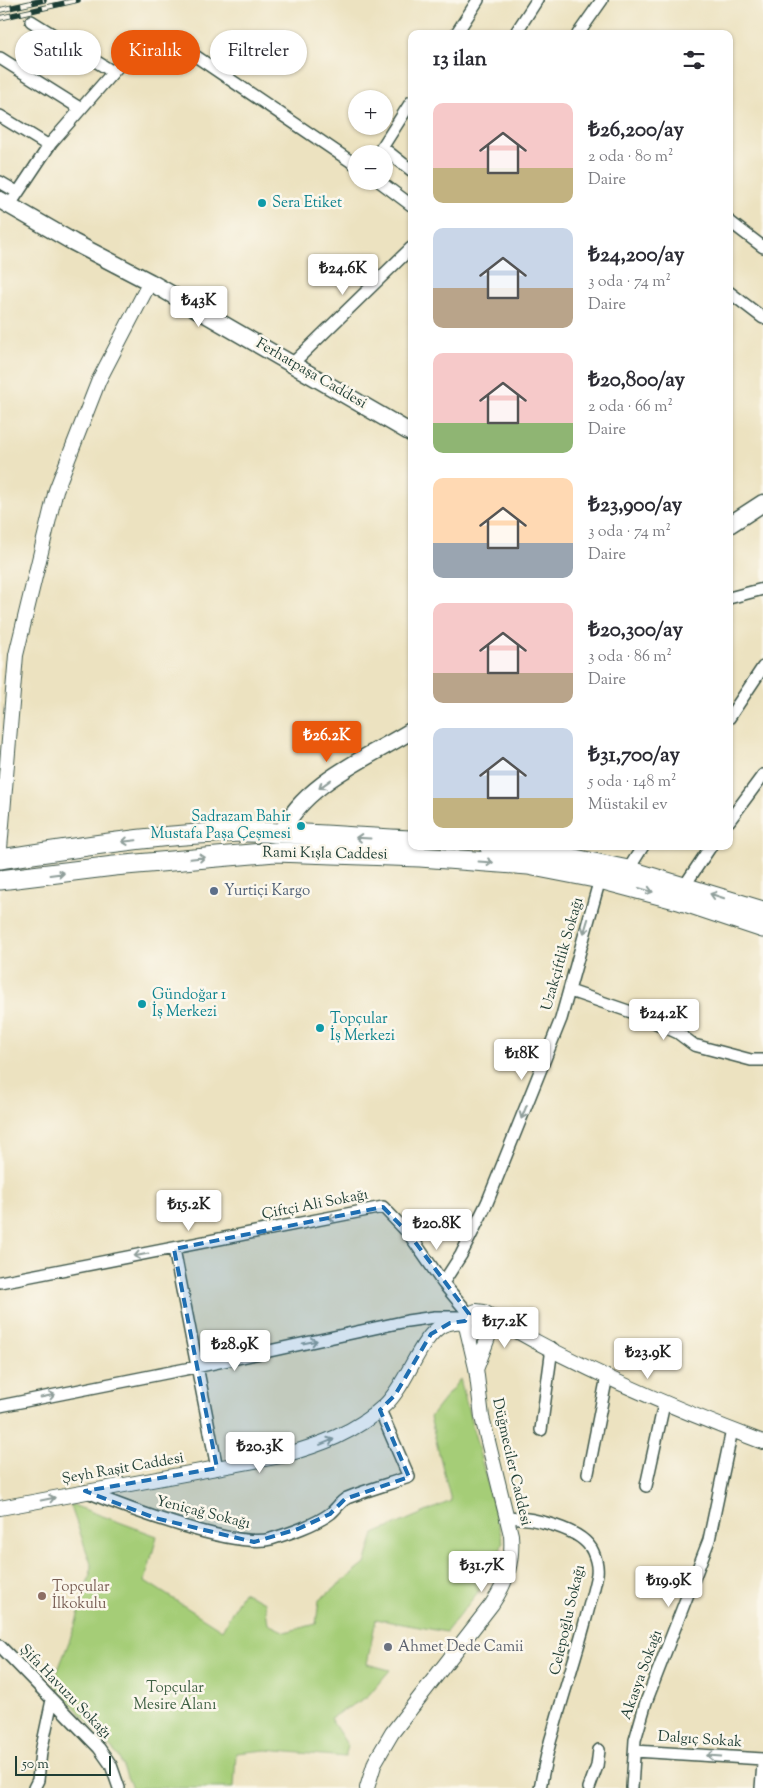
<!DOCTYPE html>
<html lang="tr">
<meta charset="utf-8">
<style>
body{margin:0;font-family:"Sorts Mill Goudy",serif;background:#f2f2f3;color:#2b2b33;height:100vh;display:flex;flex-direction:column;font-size:19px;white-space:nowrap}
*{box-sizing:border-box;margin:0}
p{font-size:16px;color:#7c7c81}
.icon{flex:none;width:28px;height:28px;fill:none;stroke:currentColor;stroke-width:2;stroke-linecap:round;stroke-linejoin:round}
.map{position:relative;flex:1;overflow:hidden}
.side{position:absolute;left:408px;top:30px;width:325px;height:820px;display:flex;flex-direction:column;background:#fff;border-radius:10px;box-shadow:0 1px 4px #0004}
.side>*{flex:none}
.guide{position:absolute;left:15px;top:30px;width:318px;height:45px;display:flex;gap:10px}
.fabs{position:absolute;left:348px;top:90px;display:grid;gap:10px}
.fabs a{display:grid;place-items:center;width:45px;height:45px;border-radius:50%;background:#fff;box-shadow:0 1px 4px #0004;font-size:25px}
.scale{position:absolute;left:15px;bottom:12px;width:96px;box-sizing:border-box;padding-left:5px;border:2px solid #1f3d34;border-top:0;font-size:14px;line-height:18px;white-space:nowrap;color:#1f3d34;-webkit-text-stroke:4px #fbf7ec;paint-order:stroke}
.price{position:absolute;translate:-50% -42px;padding:0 11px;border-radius:5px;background:#fff;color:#222;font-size:16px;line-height:32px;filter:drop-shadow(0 1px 2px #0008)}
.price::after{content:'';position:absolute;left:50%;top:30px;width:15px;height:11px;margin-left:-8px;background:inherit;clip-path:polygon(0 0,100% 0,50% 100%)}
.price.active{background:#ea580c;color:#fff}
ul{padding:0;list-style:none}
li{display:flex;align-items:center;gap:15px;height:125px;padding:0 25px}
li span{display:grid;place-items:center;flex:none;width:140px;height:100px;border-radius:10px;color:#555}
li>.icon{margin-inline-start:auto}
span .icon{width:60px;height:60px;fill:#fffc;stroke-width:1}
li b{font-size:21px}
h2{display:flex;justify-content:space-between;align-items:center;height:60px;padding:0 25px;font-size:21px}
.tag{padding:0 18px;border-radius:22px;background:#fff;box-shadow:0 1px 4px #0004;font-size:18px;line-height:45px}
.tag.active{background:#ea580c;color:#fff}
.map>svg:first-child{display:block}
.green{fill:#a5cd77;stroke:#628556}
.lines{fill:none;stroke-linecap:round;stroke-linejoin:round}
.minor-casing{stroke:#3e5649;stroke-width:14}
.tertiary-casing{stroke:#3e5649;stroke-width:16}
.secondary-casing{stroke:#3e5649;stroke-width:19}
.primary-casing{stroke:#3e5649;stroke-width:21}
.minor{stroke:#fff;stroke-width:11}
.tertiary{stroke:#fff;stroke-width:14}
.secondary{stroke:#fff;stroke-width:16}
.primary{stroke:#fff;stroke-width:19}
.rail-casing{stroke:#1f3d34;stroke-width:5.5}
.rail{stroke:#fbf7ec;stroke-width:4;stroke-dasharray:11;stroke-linecap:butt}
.oneway{stroke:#8f9e9a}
.marked{fill:#1f6fb2;fill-opacity:0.2;stroke:#1f6fb2;stroke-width:4;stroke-dasharray:10 6;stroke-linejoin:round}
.culture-dot{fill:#0f9aa8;stroke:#fbf7ec;stroke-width:2}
.service-dot{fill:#5c6f8a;stroke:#fbf7ec;stroke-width:2}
.education-dot{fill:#8d6e63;stroke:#fbf7ec;stroke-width:2}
.worship-dot{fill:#6b7280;stroke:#fbf7ec;stroke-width:2}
.labels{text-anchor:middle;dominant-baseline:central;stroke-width:5;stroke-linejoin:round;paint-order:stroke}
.culture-label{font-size:15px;fill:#0d838f;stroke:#fbf7ec;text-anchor:start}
.street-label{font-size:15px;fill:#1f3d34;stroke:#fbf7ec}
.service-label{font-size:15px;fill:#4e5e75;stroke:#fbf7ec;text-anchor:start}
.education-label{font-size:15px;fill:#785e54;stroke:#fbf7ec;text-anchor:start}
.worship-label{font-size:15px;fill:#5b616d;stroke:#fbf7ec;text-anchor:start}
.park-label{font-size:15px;fill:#406145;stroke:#fbf7ec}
</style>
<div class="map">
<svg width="763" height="1788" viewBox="0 0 763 1788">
<rect width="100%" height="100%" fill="#fbf7ec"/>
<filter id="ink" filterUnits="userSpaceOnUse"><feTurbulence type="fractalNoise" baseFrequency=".02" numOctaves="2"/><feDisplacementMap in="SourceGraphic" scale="10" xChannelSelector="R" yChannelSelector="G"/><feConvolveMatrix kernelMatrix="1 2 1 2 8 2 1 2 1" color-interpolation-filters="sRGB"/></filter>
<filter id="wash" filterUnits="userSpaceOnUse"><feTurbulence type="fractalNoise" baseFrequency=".0096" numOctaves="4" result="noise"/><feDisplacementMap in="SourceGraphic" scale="20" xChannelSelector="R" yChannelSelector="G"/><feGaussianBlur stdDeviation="1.12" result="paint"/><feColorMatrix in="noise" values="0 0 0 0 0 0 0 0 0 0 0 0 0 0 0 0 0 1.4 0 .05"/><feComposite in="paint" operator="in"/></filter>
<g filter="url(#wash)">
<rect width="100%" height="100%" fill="#ece2c0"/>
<path class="green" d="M460,1379L503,1542L491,1576L446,1632L376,1619L367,1664L390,1670L367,1697L330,1718L348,1746L345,1757L266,1750L236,1753L234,1788H132L118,1756L53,1683L75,1626L92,1567L70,1504L157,1536L145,1581L222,1630L243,1592L265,1602L268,1624L285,1632L316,1624L319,1600L365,1564L374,1534L451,1501L430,1417Z"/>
</g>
<g filter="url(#ink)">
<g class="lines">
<g class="minor-casing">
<path id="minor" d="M31,21L113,72
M456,34L478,0
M515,34L537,0
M578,34L602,0
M0,58L81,109
M0,116L49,146
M382,147L411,170
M378,154L411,102
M379,181L411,205
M0,182L17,192
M9,206L51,143L129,54C154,38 166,41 191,53L356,165
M729,221L763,247
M729,292L763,318
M293,363L411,248
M729,598L763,589
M729,718L763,667
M729,821L763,775
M628,870L643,846
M685,885L711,846
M570,991L634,1013L678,1033L694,1045L751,1060H763
M174,1249L217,1468
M0,1282L383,1207L409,1234L443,1283L469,1314
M443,1283L461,1255L487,1203L561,1019L600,879
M0,1406L196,1367L407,1321L435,1317H462
M541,1430L552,1348
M588,1473L607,1376
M646,1486L664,1404
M85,1491C123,1507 235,1549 271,1539C290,1533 315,1525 331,1513C336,1509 341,1501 347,1498C367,1490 389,1484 409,1477L380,1410
M508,1517C532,1518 583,1528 593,1552C596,1559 598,1567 597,1574C594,1590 589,1606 585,1622C575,1659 563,1695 553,1732C547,1750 544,1769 540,1788
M0,1646L99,1748L111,1765L119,1788
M635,1751L763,1759
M34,1788L38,1780L41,1752L52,1700
M589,1788L597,1766L599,1750
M632,1788L635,1740L646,1702L709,1540L732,1430
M761,1788L763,1764"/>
</g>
<g class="tertiary-casing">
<path id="tertiary" d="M0,849L16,655L56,490L99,380L150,282
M477,1367L492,1327L491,1318
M0,1508L281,1456C320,1445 355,1433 385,1405C407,1385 420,1336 443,1325C450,1322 458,1322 465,1321
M367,1788L375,1762L392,1733L492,1604C507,1582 513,1562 511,1535L482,1417L476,1368L466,1326L469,1314L476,1311L484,1312C571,1365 667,1406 763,1442"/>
</g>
<g class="secondary-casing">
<path id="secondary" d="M0,200L73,242L150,282L411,433
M729,525L763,503
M282,833C301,785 369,757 411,731"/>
</g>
<g class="primary-casing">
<path id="primary" d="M489,846L546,853L628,870L763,911
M0,859C81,847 163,833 245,832C300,832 356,838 411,840
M0,880L114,866L275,852L420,857L528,865L600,879L679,900L763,928"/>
</g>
<use href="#minor" class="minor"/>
<use href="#tertiary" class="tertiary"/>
<use href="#secondary" class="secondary"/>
<use href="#primary" class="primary"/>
<g class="rail-casing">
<path id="rail" d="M0,10L44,0
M0,18L78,0"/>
</g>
<use href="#rail" class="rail"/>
</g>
<defs><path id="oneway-shaft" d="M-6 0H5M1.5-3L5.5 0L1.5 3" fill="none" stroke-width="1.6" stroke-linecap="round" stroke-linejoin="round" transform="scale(1.25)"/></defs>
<g class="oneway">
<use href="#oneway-shaft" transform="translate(325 784) rotate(144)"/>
<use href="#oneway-shaft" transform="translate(363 838) rotate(-177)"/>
<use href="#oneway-shaft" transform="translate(129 841) rotate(174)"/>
<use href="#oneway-shaft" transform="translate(198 858) rotate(-6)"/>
<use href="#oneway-shaft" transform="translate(486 862) rotate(4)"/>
<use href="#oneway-shaft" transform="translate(57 874) rotate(-7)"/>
<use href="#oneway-shaft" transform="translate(646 890) rotate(16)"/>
<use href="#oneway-shaft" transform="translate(717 896) rotate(-162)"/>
<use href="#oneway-shaft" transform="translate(586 926) rotate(107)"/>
<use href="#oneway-shaft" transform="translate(524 1112) rotate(112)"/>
<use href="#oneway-shaft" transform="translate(335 1217) rotate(169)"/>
<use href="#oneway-shaft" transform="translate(141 1255) rotate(169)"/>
<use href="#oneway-shaft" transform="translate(310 1342) rotate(-12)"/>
<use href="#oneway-shaft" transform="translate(48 1396) rotate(-11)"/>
<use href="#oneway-shaft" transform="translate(327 1442) rotate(-22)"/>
<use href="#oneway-shaft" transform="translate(48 1499) rotate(-11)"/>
<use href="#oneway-shaft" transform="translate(714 1756) rotate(-176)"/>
</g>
</g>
<path class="marked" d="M383,1207L409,1234L469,1314L465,1321L450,1323L431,1334L395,1395L380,1410L409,1477L345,1499L330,1514L298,1529L254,1542L155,1518L85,1491L217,1468L174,1249Z"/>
<g class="culture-dot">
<circle cx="262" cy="203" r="5"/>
<circle cx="301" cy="826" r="5"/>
<circle cx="142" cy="1004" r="5"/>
<circle cx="320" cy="1028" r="5"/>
</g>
<circle class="service-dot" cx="214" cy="891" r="5"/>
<circle class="education-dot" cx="42" cy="1596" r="5"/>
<circle class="worship-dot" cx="388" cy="1647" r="5"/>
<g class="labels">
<g class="culture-label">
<text x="272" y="203">Sera Etiket</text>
<text x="291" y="817" text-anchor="end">Sadrazam Bahir<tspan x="291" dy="17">Mustafa Paşa Çeşmesi</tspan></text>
<text x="152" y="995">Gündoğar 1<tspan x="152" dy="17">İş Merkezi</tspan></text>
<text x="330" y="1019">Topçular<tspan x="330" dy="17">İş Merkezi</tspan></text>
</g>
<g class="street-label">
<text transform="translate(311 374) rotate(30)">Ferhatpaşa Caddesi</text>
<text transform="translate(325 854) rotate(1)">Rami Kışla Caddesi</text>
<text transform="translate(563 954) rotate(-74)">Uzakçiftlik Sokağı</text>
<text transform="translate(315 1205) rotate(-11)">Çiftçi Ali Sokağı</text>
<text transform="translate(511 1462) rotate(77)">Düğmeciler Caddesi</text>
<text transform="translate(123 1469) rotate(-10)">Şeyh Raşit Caddesi</text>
<text transform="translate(203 1513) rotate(14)">Yeniçağ Sokağı</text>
<text transform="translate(568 1620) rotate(-77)">Celepoğlu Sokağı</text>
<text transform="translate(642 1675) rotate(-70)">Akasya Sokağı</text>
<text transform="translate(65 1692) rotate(46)">Şifa Havuzu Sokağı</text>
<text transform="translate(700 1740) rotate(4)">Dalgıç Sokak</text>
</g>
<g class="service-label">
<text x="224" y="891">Yurtiçi Kargo</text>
</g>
<g class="education-label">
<text x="52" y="1587">Topçular<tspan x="52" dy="17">İlkokulu</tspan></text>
</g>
<g class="worship-label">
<text x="398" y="1647">Ahmet Dede Camii</text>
</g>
<g class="park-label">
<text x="175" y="1688">Topçular<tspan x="175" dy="17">Mesire Alanı</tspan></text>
</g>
</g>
</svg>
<div class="fabs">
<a>+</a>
<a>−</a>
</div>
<div class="scale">50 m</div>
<b class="price" style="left:343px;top:296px">₺24.6K</b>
<b class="price" style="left:199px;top:328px">₺43K</b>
<b class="price active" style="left:327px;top:763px">₺26.2K</b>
<b class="price" style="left:664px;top:1041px">₺24.2K</b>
<b class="price" style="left:522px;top:1081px">₺18K</b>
<b class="price" style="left:189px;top:1232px">₺15.2K</b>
<b class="price" style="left:437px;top:1251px">₺20.8K</b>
<b class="price" style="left:505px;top:1349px">₺17.2K</b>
<b class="price" style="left:235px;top:1372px">₺28.9K</b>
<b class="price" style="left:648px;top:1380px">₺23.9K</b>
<b class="price" style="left:260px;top:1474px">₺20.3K</b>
<b class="price" style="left:482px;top:1593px">₺31.7K</b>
<b class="price" style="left:669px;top:1608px">₺19.9K</b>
<div class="guide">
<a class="tag">Satılık</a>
<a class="tag active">Kiralık</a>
<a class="tag">Filtreler</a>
</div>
<section class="side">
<h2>13 ilan<svg class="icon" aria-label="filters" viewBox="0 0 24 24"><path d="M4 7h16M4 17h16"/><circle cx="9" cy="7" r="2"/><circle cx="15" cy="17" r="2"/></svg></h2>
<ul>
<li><span style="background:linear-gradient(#f6c9c9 65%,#c2b280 0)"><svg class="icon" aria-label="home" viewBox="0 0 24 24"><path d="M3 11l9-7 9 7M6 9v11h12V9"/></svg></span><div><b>₺26,200/ay</b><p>2 oda · 80 m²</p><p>Daire</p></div></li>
<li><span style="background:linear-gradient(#c9d6e8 60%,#b9a48a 0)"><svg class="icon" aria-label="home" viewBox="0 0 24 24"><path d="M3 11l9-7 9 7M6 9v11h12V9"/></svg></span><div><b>₺24,200/ay</b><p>3 oda · 74 m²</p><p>Daire</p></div></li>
<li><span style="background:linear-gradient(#f6c9c9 70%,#8fb573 0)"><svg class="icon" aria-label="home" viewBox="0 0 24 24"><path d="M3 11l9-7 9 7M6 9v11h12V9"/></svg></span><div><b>₺20,800/ay</b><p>2 oda · 66 m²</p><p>Daire</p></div></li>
<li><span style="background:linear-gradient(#ffd9b3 65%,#9aa5b1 0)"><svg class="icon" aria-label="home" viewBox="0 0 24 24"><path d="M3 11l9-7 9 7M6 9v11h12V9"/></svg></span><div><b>₺23,900/ay</b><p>3 oda · 74 m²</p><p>Daire</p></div></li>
<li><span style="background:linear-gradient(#f6c9c9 70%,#b9a48a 0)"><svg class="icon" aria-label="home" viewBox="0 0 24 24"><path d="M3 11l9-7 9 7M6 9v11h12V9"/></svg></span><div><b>₺20,300/ay</b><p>3 oda · 86 m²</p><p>Daire</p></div></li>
<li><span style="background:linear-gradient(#c9d6e8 70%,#c2b280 0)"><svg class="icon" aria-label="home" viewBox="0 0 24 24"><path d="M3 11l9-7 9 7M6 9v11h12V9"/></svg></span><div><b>₺31,700/ay</b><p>5 oda · 148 m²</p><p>Müstakil ev</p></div></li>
</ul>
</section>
</div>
